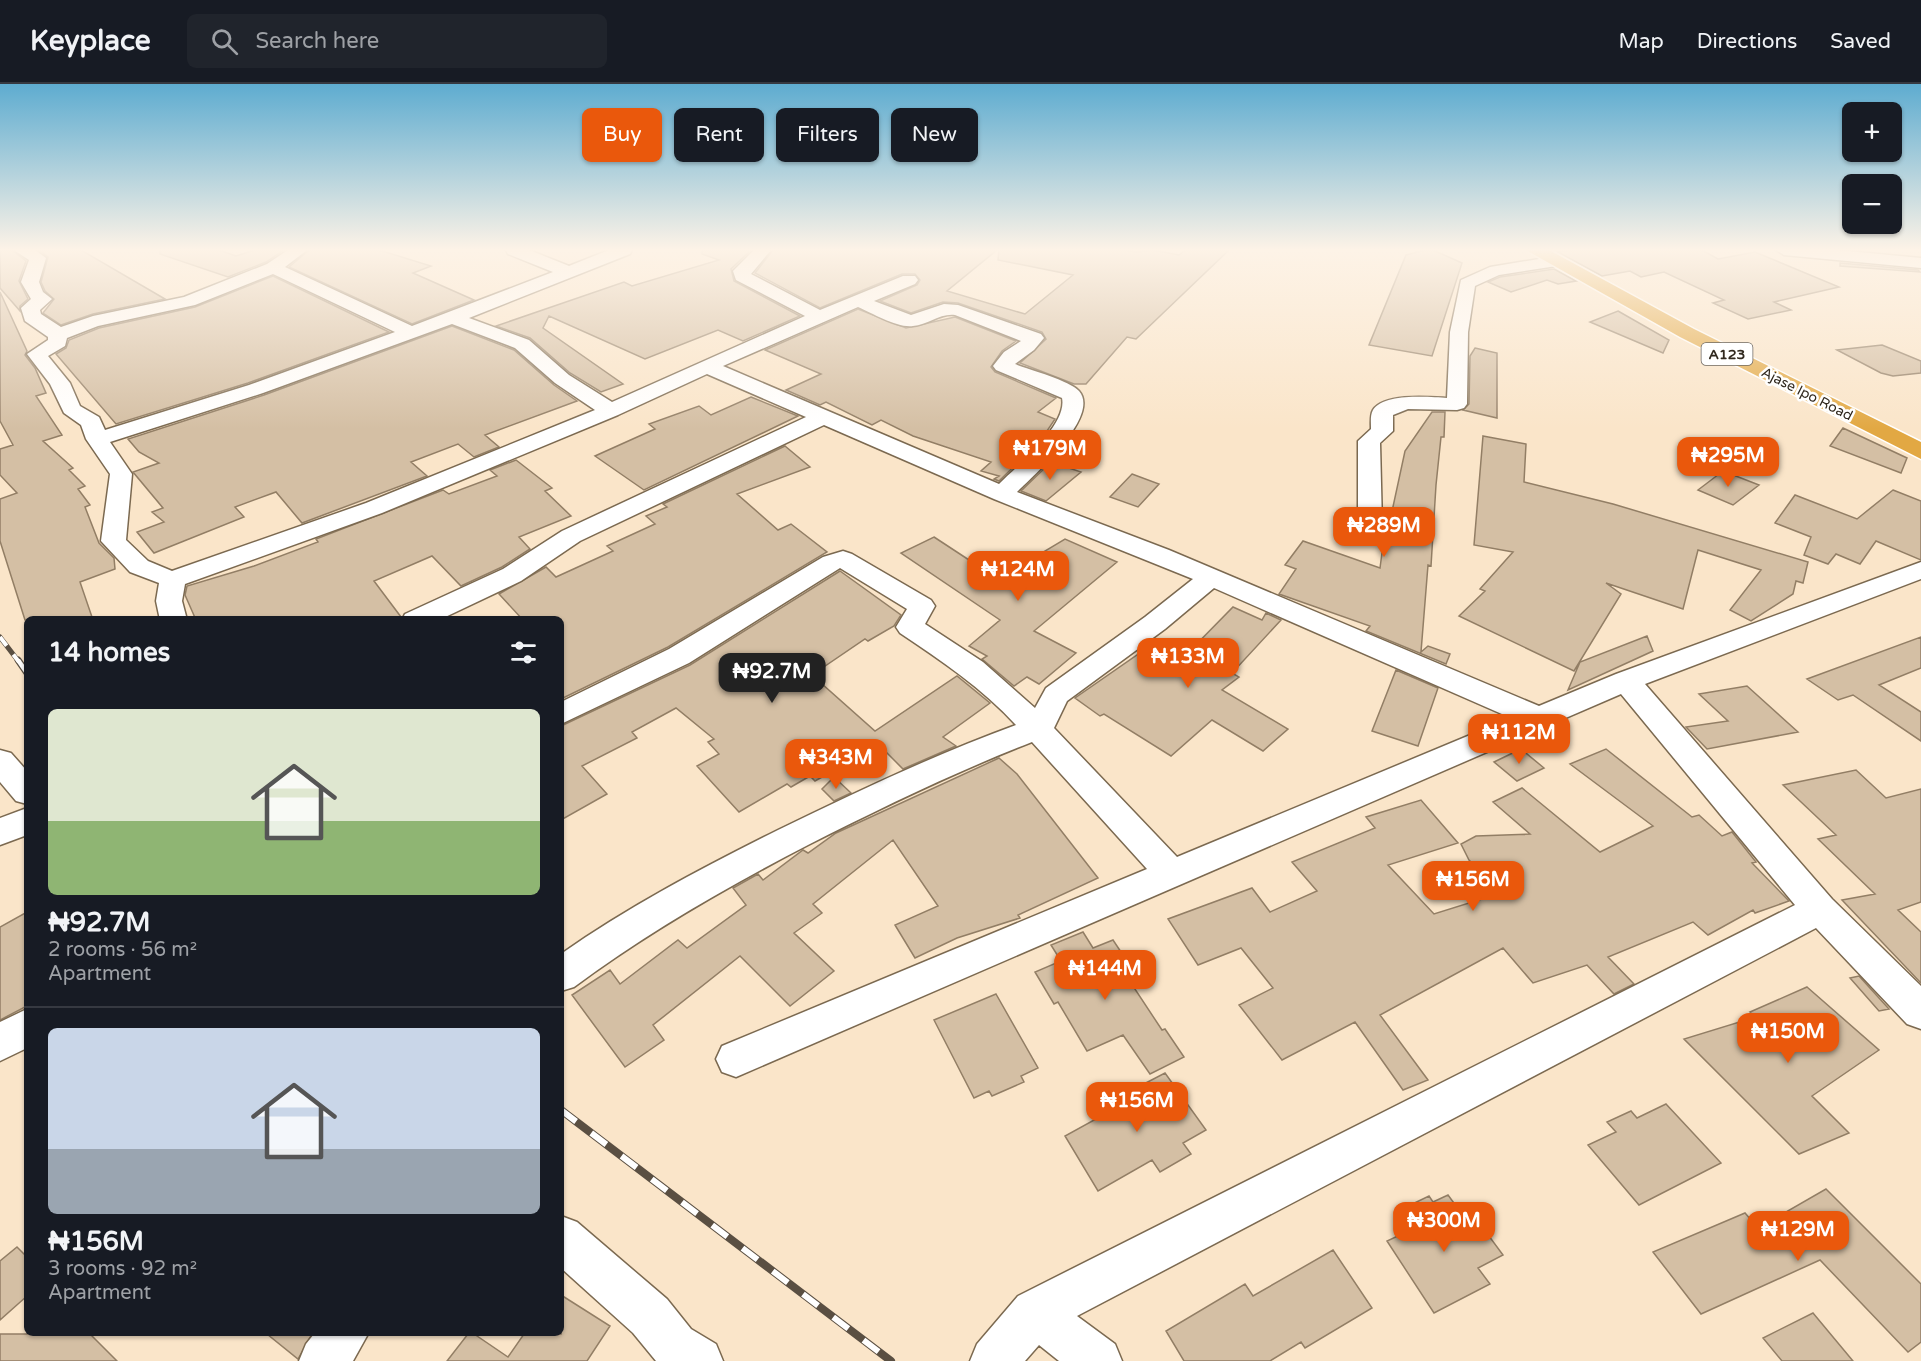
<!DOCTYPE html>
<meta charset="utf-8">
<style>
body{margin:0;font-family:"Varela Round",sans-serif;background:#20242c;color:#f1f3f6;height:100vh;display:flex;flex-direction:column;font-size:22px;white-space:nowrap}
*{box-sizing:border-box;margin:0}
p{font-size:20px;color:#9ea1a6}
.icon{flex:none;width:33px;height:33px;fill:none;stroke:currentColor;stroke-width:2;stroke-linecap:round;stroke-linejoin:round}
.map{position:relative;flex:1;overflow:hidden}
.side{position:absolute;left:24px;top:532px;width:540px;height:720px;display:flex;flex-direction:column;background:#171b24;border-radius:9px;box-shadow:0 2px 4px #0004}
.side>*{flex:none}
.top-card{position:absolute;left:582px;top:24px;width:570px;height:54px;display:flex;gap:12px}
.buttons{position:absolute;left:1842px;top:18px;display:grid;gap:12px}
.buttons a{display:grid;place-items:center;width:60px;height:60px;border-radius:9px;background:#171b24;box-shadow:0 2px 4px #0004;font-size:30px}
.price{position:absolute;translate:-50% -51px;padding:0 14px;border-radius:12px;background:#ea580c;color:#fff;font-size:20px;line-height:39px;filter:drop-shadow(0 2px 3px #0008)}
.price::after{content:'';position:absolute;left:50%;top:36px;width:18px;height:14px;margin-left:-9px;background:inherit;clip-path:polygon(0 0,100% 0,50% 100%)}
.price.selected{background:#222;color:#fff}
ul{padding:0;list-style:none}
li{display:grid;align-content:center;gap:12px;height:318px;padding:0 24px}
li+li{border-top:2px solid #363941}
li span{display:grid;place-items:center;height:186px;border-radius:9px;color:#555}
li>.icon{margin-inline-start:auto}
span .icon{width:108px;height:108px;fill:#fffc;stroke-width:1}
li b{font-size:26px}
h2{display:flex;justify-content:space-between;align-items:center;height:72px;padding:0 24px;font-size:26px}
.pill{padding:0 21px;border-radius:9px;background:#171b24;box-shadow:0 2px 4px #0004;font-size:21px;line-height:54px}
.pill.selected{background:#ea580c;color:#fff}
header{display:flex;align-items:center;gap:36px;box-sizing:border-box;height:84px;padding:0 30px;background:#171b24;border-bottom:2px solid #363941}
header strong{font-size:28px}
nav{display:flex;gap:33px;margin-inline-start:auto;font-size:21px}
.search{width:420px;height:54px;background:#20242c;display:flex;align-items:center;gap:15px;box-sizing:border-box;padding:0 21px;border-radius:9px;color:#9ea1a6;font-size:22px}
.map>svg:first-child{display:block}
.building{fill:#d4bfa4;stroke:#927e65;stroke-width:1.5}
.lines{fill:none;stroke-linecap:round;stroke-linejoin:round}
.minor-casing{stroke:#7b6950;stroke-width:3}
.trunk-casing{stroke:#fff;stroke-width:3}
.minor{fill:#fff;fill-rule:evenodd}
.trunk{fill:#e2a843;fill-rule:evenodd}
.rail-far2-casing{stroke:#5a4f42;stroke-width:5}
.rail-far1-casing{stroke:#5a4f42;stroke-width:7}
.rail-casing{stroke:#5a4f42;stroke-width:8}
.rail-far2{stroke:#fff;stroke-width:4;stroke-dasharray:11;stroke-linecap:butt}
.rail-far1{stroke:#fff;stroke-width:4.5;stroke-dasharray:14;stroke-linecap:butt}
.rail{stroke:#fff;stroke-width:6;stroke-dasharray:19;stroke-linecap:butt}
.labels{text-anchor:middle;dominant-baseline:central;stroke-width:5;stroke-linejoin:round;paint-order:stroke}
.shield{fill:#fff;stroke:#6f6962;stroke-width:1.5}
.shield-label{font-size:14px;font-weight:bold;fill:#31291f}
.far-street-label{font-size:14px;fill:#31291f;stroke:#fff}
</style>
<header>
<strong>Keyplace</strong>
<div class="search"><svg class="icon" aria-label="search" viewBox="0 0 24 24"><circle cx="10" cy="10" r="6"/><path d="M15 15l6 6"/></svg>Search here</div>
<nav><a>Map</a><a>Directions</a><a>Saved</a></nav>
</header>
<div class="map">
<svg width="1921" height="1277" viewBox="0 0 1921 1277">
<rect width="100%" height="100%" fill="#fae5c9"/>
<path class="building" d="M0,166H12L26,177L19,197L28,215L20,222V227L0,204Z
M39,166H81L165,215L93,230L61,241L43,229L54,215L45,207L41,198L48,173Z
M160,166H219L236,172L255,166H284L266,178L228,193L160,170Z
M309,166H379L431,182L413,189L474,216L412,240L289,183Z
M702,166H751L731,185L734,197L800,232L743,257L718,246L645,275L549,232L543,244L623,300L601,308L570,289L530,254L496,242L624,198L632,202L719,176L702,170Z
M773,166H997L947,207L1025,230L1073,191L998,176L999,166H1125L1136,168L1153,166L1179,171L1185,166H1229L1136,255L1127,253L1086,300H1074L1020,279L1046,255L1042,248L958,219L943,218L911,229L880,217L917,201L920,196L915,190H902L820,224L755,189Z
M1425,166H1433L1462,179L1432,272L1369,261L1406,171Z
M1571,166H1702L1718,175L1755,168L1839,203L1774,218L1791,226L1748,235L1713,219L1724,216L1664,188L1641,193L1630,187L1602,192L1558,168Z
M1840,179L1918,186L1920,188L1840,182Z
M1554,185L1576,197L1558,200L1547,196L1511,208L1488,198L1500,193Z
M273,192L389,248L248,299L116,340L56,270L66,264L69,256L99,244L195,223Z
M0,208L27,267L25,271L35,284L46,309L36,312L62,351L43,357L73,384L69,386L85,402L78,405L90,421L85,423L99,459L114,474L115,485L80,498L93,536H25L0,457V415L17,409L0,391V365L13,361L0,337Z
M858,225L906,244L955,233L1016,257L1002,267L991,283L995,288L1056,314L1038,328L1055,335L1047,347L1027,362L1033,364L999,397L994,395L999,392L981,387L991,378L913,352L881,336L872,341L826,318L820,321L786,306L821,290L765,266Z
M1618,227L1669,256L1663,269L1590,238Z
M452,242L514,266L554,301L577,317L485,351L499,363L474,373L458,360L411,378L427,392L302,439L276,408L235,423L244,433L154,469L137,448L164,438L152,428L163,424L133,388L159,379L139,368L128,355L264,311Z
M1882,261L1921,277V289L1893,292L1881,289L1837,266Z
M1475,264L1497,269V334L1463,326L1469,320L1470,272Z
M751,313L798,332L644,406L595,372L655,345L649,340L699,322L711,331Z
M1432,328H1445L1444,353H1441L1436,401L1431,482L1428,481L1421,568L1428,562L1450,570L1446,580L1366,547L1370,542L1279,510L1296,485L1285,481L1303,457L1380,484L1387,431L1391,432L1405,367Z
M1843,344L1907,374L1901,389L1830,362Z
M1483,352L1526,360L1524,398L1613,420L1808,478L1803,499L1796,497L1793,510L1751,537L1730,526L1761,486L1698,466L1683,525L1606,499L1621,510L1574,587L1459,532L1485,507L1480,505L1513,468L1474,461Z
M785,362L810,383L737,410L778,446L791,440L827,468L668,563L561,615V536H523L499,510L546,483L556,493L613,467L607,462L655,440L646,432L667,423L663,420Z
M516,376L552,404L545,407L571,432L519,453L530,465L502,483L461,502L432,472L374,497L401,533L400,536H196L185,511L187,502L254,482L318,458L316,455L443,406L449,410L497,392L490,386Z
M1051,378L1081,388L1046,417L1021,407Z
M1723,387L1759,401L1733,421L1698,406Z
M1132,390L1159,400L1138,423L1110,413Z
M1893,406L1921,417V476L1876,457L1860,480L1836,470L1828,480L1804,471L1811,453L1775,439L1795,411L1857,435Z
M934,453L998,495L1065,455L1117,478L1034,547L1076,569L1039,600L1027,593L1014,602L982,575L987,572L969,562L1000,536L901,469Z
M840,487L901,531L894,542L868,557L865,555L812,591L875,647L957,592L990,619L943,653L956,662L903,685L879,661L815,697L810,692L791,703L787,700L739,728L697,682L719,670L708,658L714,655L676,624L632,648L637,654L582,682L607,710L561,736V642L690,581Z
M1233,523L1262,536L1266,529L1281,536L1232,589L1239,593L1222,606L1288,645L1263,667L1212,636L1171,672L1104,630L1100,632L1075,614L1150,562L1178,579Z
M1647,552L1653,567L1568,606L1580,578Z
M1921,553V584L1879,601L1921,628V657L1853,611L1838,616L1807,595Z
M1396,586L1438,604L1418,662L1372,647Z
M1747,602L1798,648L1707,665L1686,643L1728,637L1699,610Z
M1521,665L1544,684L1517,697L1494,678Z
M1606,665L1692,733L1699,731L1722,752L1732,748L1756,778L1752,779L1789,817L1755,829L1753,826L1708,851L1693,838L1608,873L1634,900L1614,910L1587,881L1533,899L1503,864L1380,931L1428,996L1403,1006L1355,938L1282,976L1239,921L1273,904L1241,864L1198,881L1168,835L1252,804L1270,828L1317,807L1292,778L1375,744L1366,733L1421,716L1458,759L1388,781L1434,830L1517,804L1477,784L1469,776L1461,760L1476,752L1530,750L1493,718L1522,704L1600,768L1653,742L1570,680Z
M999,674L1017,690L1098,794L1018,831L1020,834L957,854L915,874L895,841L938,822L893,756L813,820L822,829L794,849L834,887L790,922L740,872L653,941L664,956L625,983L572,911L610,886L620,900L678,856L687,864L746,821L733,804L758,790L763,796L803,766L808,769L836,749Z
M1856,686L1886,714L1921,705V818L1898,826L1921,848V899L1842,816L1875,810L1818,755L1836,751L1783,701Z
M834,693L851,709L834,717L822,705Z
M27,828V922L0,936V843Z
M1083,848L1093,864L1113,856L1133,886L1125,890L1162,946L1165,945L1184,973L1150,990L1123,951L1087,967L1058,918L1054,920L1035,888L1061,877L1051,861Z
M1859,892L1889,925L1879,927L1850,894Z
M1807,903L1879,966L1812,1012L1849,1049L1799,1070L1684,955L1756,933L1750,928Z
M996,910L1038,984L1021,992L1024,998L992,1012L989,1007L974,1014L934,936Z
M1165,989L1206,1046L1183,1059L1191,1070L1160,1088L1152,1076L1098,1107L1065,1052L1116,1024L1111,1017Z
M1666,1020L1721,1079L1639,1121L1588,1061L1616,1048L1607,1038L1631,1027L1637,1034Z
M1826,1105L1921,1200V1258L1908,1268L1820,1176L1701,1230L1653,1168L1745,1129L1758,1144Z
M1448,1111L1476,1149L1486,1148L1503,1171L1478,1184L1490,1200L1434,1229L1387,1157L1417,1143L1404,1124L1429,1112L1433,1118Z
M17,1163L27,1173V1212L0,1236V1177Z
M1333,1166L1372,1224L1305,1264L1301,1258L1270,1277H1184L1166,1247L1245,1200L1253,1212Z
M561,1211L610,1242L587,1277H447L468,1250H474L508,1273L524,1250H561Z
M1813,1229L1853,1277H1782L1763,1254Z
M0,1250H90L117,1277H0Z
M267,1250H312L298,1275Z"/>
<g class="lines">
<g class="minor-casing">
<path id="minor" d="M14,166H35L46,174L39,198L43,208L52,215L40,226L41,230L61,243L93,232L184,213L267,180L288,166H307L285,183L412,242L553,188L508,170L506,166H529L569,182L609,166H632L630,170L469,234L529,256L569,291L612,318L805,232L736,196L733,187L754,166H771L751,190L820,226L903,192H915L918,196L915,200L874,217L911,231L944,220L958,221L1041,250L1044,254L1034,266L1015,280C1030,286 1069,296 1079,307C1101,332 1034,391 1017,408L1169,466L1539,622L1616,590L1921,478V495L1645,600L1832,815L1921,902V945L1907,940L1816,844L1077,1232L1115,1260L1122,1277H1059L1039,1261L1025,1277H970L977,1260L1018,1212L1795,821L1621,610L736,993L722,988L716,975L722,962L1147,785L1032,658C955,688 881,724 808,761C727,803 648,848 574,903L561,907V870C629,822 704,783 778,746C856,708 934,671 1016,641C982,604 942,577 900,549L896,543L907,525L840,484L689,579L561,640V618L669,565L823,473L843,467L852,470L931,516L935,522L925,540L983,578L1035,624L1046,604L1145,533L1193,495L994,415L824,341L580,457L521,497L439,536H402L405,530L503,485L562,447L806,333L707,290L618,331L382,429L185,500L182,517L187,536H160L156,517L159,499L130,488L101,457L110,390L86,355L81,341L64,329L50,300L27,270L48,256V253L25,237L21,224L31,215L21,198L29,176ZM273,190L395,248L249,301L105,346L99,333L80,322L70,299L48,272L65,262L67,254L98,242L195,221ZM858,223C874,230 897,244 913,242C928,241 940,229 955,231L1021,257L1004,268L993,282L996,286L1062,314C1068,341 1017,382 999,400L723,282ZM452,240L515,264L555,299L595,326L366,419L172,487L148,477L126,456L132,390L110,358L263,309ZM1214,504L1511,634L1177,773L1054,644L1067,617L1165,545Z
M1776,166H1837L1921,174V184L1784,171Z
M1557,172L1565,177L1563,181L1499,191L1475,202L1468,248L1467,320L1464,324L1457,326L1408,325L1393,331V347L1380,359L1382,441L1379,446L1370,448L1361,446L1358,441V357L1371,345C1371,339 1370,331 1373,326C1384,309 1429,313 1447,314L1450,248L1461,196L1490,183Z
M0,666L11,669L27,687V720L16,717L0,698Z
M27,724V751L0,761V734Z
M27,925V964L0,977V938Z
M561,1132L577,1138L667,1215L691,1245L716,1260L723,1277H656L633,1249L561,1184Z
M314,1250H368L353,1277H299L306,1260Z"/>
</g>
<g class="trunk-casing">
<path id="trunk" d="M1526,166H1549L1694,245L1921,358V375L1680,253Z"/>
</g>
<use href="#minor" class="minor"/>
<use href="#trunk" class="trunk"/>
<g class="rail-far2-casing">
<path id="rail-far2" d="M0,553L19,578"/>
</g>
<g class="rail-far1-casing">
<path id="rail-far1" d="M18,576L27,589"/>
</g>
<g class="rail-casing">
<path id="rail" d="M561,1026L891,1277"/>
</g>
<use href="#rail-far2" class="rail-far2"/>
<use href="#rail-far1" class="rail-far1"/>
<use href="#rail" class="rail"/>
</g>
<linearGradient id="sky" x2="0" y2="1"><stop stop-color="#5eacd0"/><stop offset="0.48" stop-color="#fdf3e7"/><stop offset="1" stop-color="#fdf3e7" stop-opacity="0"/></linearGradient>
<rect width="1921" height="345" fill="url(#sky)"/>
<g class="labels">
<rect class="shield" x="1701.5" y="259" width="51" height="22" rx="4.5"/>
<g class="shield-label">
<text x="1727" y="270">A123</text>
</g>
<g class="far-street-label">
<text transform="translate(1807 310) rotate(27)">Ajase Ipo Road</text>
</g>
</g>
</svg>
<div class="buttons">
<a>+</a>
<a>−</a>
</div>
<b class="price" style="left:1050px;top:397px">₦179M</b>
<b class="price" style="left:1728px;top:404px">₦295M</b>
<b class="price" style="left:1384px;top:474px">₦289M</b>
<b class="price" style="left:1018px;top:518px">₦124M</b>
<b class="price" style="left:1188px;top:605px">₦133M</b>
<b class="price selected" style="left:772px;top:620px">₦92.7M</b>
<b class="price" style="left:1519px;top:681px">₦112M</b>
<b class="price" style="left:836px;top:706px">₦343M</b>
<b class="price" style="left:1473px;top:828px">₦156M</b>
<b class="price" style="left:1105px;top:917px">₦144M</b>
<b class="price" style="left:1788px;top:980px">₦150M</b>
<b class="price" style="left:1137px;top:1049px">₦156M</b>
<b class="price" style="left:1444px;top:1169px">₦300M</b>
<b class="price" style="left:1798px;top:1178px">₦129M</b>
<div class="top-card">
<a class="pill selected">Buy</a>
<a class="pill">Rent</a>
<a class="pill">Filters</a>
<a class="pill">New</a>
</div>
<section class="side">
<h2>14 homes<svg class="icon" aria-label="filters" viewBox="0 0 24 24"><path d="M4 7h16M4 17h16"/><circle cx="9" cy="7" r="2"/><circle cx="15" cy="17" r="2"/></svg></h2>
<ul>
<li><span style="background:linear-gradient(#dfe7d0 60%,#8fb573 0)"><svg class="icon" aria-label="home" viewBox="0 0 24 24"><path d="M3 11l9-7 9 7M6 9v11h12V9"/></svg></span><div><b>₦92.7M</b><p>2 rooms · 56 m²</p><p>Apartment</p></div></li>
<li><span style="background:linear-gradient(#c9d6e8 65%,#9aa5b1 0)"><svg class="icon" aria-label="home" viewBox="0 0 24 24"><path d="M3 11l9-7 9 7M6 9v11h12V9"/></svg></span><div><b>₦156M</b><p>3 rooms · 92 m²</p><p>Apartment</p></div></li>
</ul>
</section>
</div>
